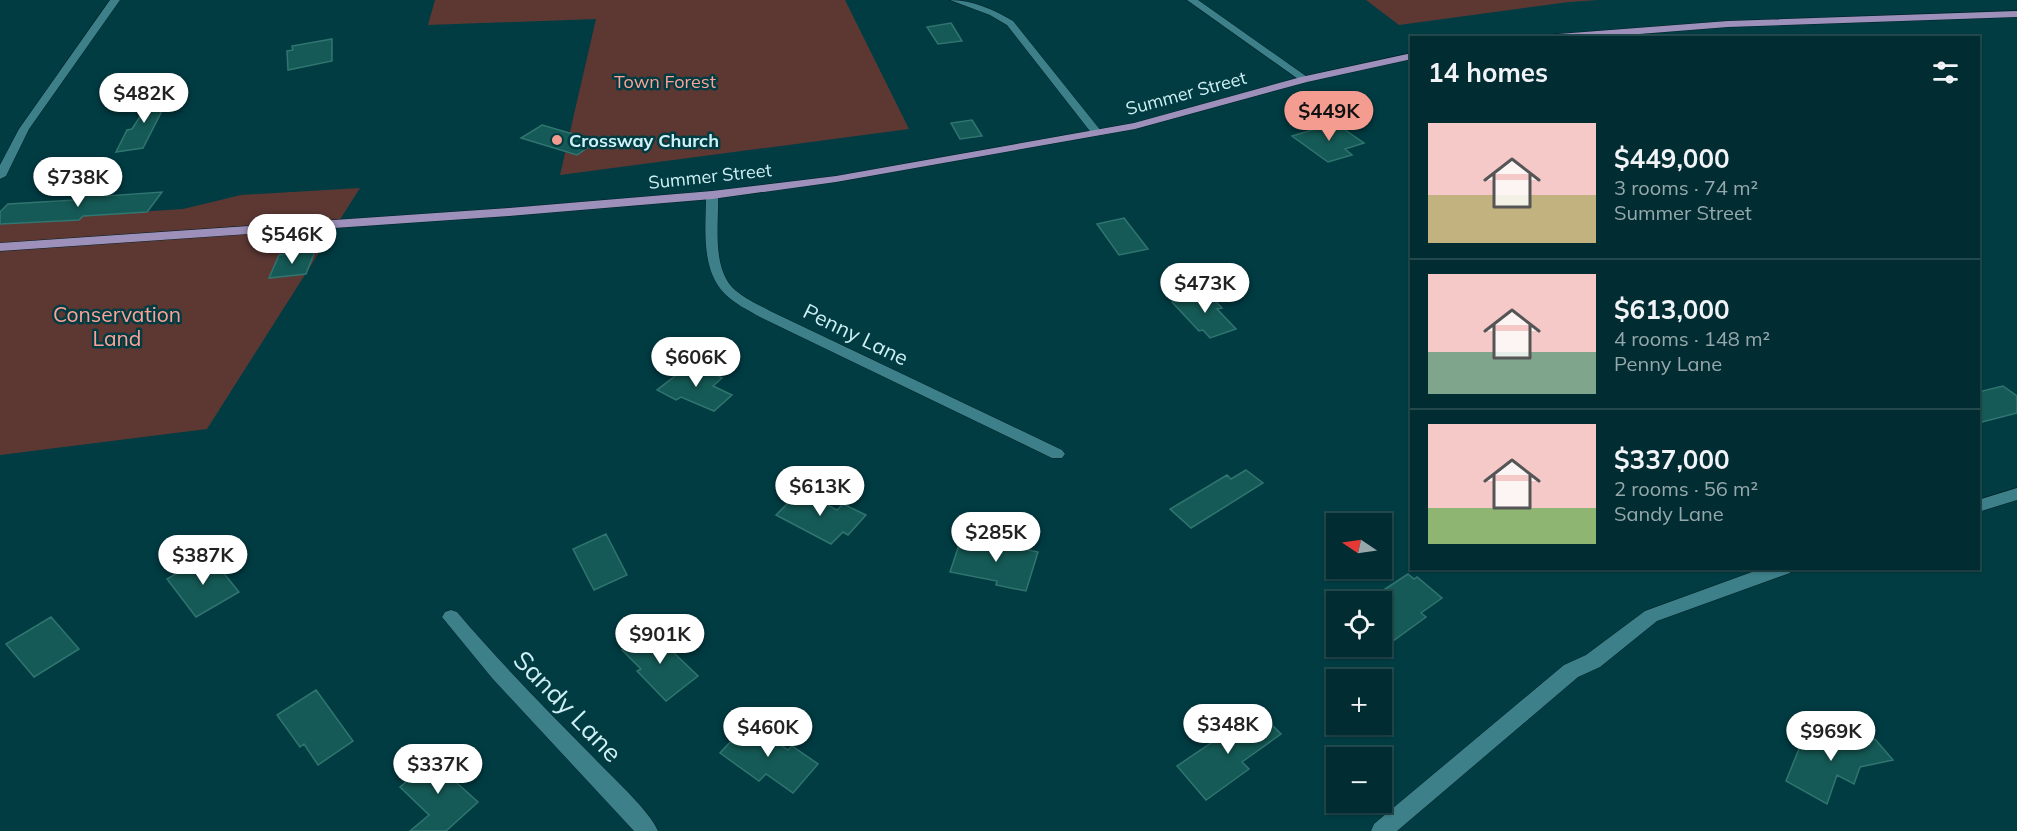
<!DOCTYPE html>
<meta charset="utf-8">
<style>
body{margin:0;font-family:Mulish,sans-serif;background:#0b353a;color:#f1f3f6;height:100vh;display:flex;flex-direction:column;font-size:22px;white-space:nowrap}
*{box-sizing:border-box;margin:0}
p{font-size:20px;color:#96a8ac}
.icon{flex:none;width:33px;height:33px;fill:none;stroke:currentColor;stroke-width:2;stroke-linecap:round;stroke-linejoin:round}
.map{position:relative;flex:1;overflow:hidden}
.sheet{position:absolute;left:1410px;top:36px;width:570px;height:534px;display:flex;flex-direction:column;background:#012d32;border-radius:0px;box-shadow:0 2px 4px #0004,0 0 0 2px #23494d}
.sheet>*{flex:none}
.needle{width:39px;rotate:283deg}
.buttons{position:absolute;left:1326px;top:513px;display:grid;gap:12px}
.buttons a{display:grid;place-items:center;width:66px;height:66px;border-radius:0px;background:#012d32;box-shadow:0 2px 4px #0004,0 0 0 2px #23494d;font-size:30px}
.price{position:absolute;translate:-50% -51px;padding:0 14px;border-radius:21px;background:#fff;color:#222;font-size:20px;line-height:39px;filter:drop-shadow(0 2px 3px #0008)}
.price::after{content:'';position:absolute;left:50%;top:36px;width:18px;height:14px;margin-left:-9px;background:inherit;clip-path:polygon(0 0,100% 0,50% 100%)}
.price.active{background:#f59c90;color:#111}
ul{padding:0;list-style:none}
li{display:flex;align-items:center;gap:18px;height:150px;padding:0 18px}
li+li{border-top:2px solid #23494d}
li span{display:grid;place-items:center;flex:none;width:168px;height:120px;border-radius:0px;color:#555}
li>.icon{margin-inline-start:auto}
span .icon{width:72px;height:72px;fill:#fffc;stroke-width:1}
li b{font-size:26px}
h2{display:flex;justify-content:space-between;align-items:center;height:72px;padding:0 18px;font-size:26px}
.map>svg:first-child{display:block}
.green{fill:#5d3833}
.building{fill:#155a56;stroke:#30756f;stroke-width:1.5}
.lines{fill:none;stroke-linecap:round;stroke-linejoin:round}
.minor-casing{stroke:#002126;stroke-width:1}
.major-casing{stroke:#002126;stroke-width:1}
.minor{fill:#3d808a;fill-rule:evenodd}
.major{fill:#9d90ba;fill-rule:evenodd}
.poi-dot{fill:#f59c90;stroke:#013c43;stroke-width:2}
.labels{text-anchor:middle;dominant-baseline:central;stroke-width:5;stroke-linejoin:round;paint-order:stroke}
.far-park-label{font-size:18px;fill:#ffa295;stroke:#013c43}
.far-street-label{font-size:18px;fill:#cff0f5;stroke:#013c43}
.far-poi-label{font-size:18px;font-weight:bold;fill:#cff0f5;stroke:#013c43;text-anchor:start}
.park-label{font-size:21px;fill:#ffa295;stroke:#013c43}
.street-label{font-size:21px;fill:#cff0f5;stroke:#013c43}
.near-street-label{font-size:26px;fill:#cff0f5;stroke:#013c43}
</style>
<div class="map">
<svg width="2017" height="831" viewBox="0 0 2017 831">
<rect width="100%" height="100%" fill="#013c43"/>
<path class="green" d="M435,0H845L909,129L560,175L596,19L428,25Z
M1366,0H1599L1569,2L1399,25Z
M360,188L207,429L0,455V221L183,209L241,195Z"/>
<path class="building" d="M951,23L962,41L938,44L927,27Z
M332,39V61L288,70L287,51L293,50L292,46Z
M158,89L170,95L143,148L116,152L127,130L132,129Z
M972,120L982,136L960,139L951,123Z
M1335,123L1364,143L1345,149L1352,155L1328,162L1292,136Z
M542,125L597,141L577,155L521,138Z
M111,191L107,196L162,192L147,212L83,216L79,220L0,224V212L8,204L75,200L82,193Z
M1124,218L1148,249L1119,255L1097,224Z
M315,251L306,274L269,278L279,255Z
M1206,291L1222,308L1217,309L1236,329L1210,338L1203,330L1199,331L1172,302Z
M692,363L722,378L713,386L732,395L714,411L681,397L676,400L657,390Z
M2003,386L2017,396V413L1978,423V392Z
M1246,470L1263,483L1191,528L1170,509L1227,475L1231,479Z
M800,491L837,510L843,504L866,515L848,535L843,532L831,544L776,515Z
M606,534L627,575L594,590L573,549Z
M981,537L1011,543L1010,546L1038,552L1026,591L996,585L997,581L950,572L960,542L978,546Z
M209,555L239,592L196,617L167,579Z
M1408,574L1414,579L1417,577L1442,598L1421,613L1426,617L1393,641L1382,630V591Z
M51,617L79,649L34,677L6,644Z
M650,630L698,676L666,701L637,671L641,669L622,650Z
M316,690L353,741L318,765L304,744L300,747L277,715Z
M1258,711L1281,734L1242,762L1249,769L1206,800L1177,766Z
M749,722L788,750L792,746L818,764L793,793L766,774L759,781L720,753Z
M1809,724L1848,745L1875,739L1893,760L1860,767L1854,784L1837,775L1827,804L1786,781Z
M442,751L457,764L447,774L478,802L446,831H410L429,815L400,787Z"/>
<g class="lines">
<g class="minor-casing">
<path id="minor" d="M110,0H120L29,129L6,176L0,179V165L19,129Z
M950,0C973,0 994,10 1013,21L1101,131V135H1093L1007,25L990,15Z
M1187,0H1198L1310,79L1301,81Z
M712,191L718,195C719,222 712,263 731,286C741,297 757,304 770,311L1062,450L1065,454L1062,458H1052L760,317C748,310 735,304 725,294C700,269 706,227 706,195Z
M2017,488V500L1978,512V500Z
M1763,568H1792L1790,573L1657,621L1600,667L1578,677L1397,831H1371L1374,824L1564,665L1586,655L1645,611Z
M451,610L457,612C501,664 548,711 595,759C612,777 649,810 658,831H634L492,678L442,617L445,612Z"/>
</g>
<g class="major-casing">
<path id="major" d="M2017,11V17L1728,27L1589,38H1541L1545,35L1728,21Z
M1412,53V59L1307,82L1135,129L836,182L712,199L509,216L0,251V243L509,208L712,191L836,176L1134,123L1301,77Z"/>
</g>
<use href="#minor" class="minor"/>
<use href="#major" class="major"/>
</g>
<circle class="poi-dot" cx="557" cy="140" r="6"/>
<g class="labels">
<g class="far-park-label">
<text x="665" y="81">Town Forest</text>
</g>
<g class="far-street-label">
<text transform="translate(1186 93) rotate(-15)">Summer Street</text>
<text transform="translate(710 176) rotate(-6)">Summer Street</text>
</g>
<g class="far-poi-label">
<text x="569" y="140">Crossway Church</text>
</g>
<g class="park-label">
<text x="117" y="314">Conservation<tspan x="117" dy="24">Land</tspan></text>
</g>
<g class="street-label">
<text transform="translate(856 334) rotate(26)">Penny Lane</text>
</g>
<g class="near-street-label">
<text transform="translate(568 706) rotate(46)">Sandy Lane</text>
</g>
</g>
</svg>
<div class="buttons">
<a><svg class="needle" viewBox="-14 -14 28 28"><path d="M0-13l5 13h-10z" fill="#e53935"/><path d="M0 13l5-13h-10z" fill="#96a8ac"/></svg></a>
<a><svg class="icon" aria-label="locate" viewBox="0 0 24 24"><circle cx="12" cy="12" r="6"/><path d="M12 2v4M12 18v4M2 12h4M18 12h4"/></svg></a>
<a>+</a>
<a>−</a>
</div>
<b class="price" style="left:144px;top:124px">$482K</b>
<b class="price active" style="left:1329px;top:142px">$449K</b>
<b class="price" style="left:78px;top:208px">$738K</b>
<b class="price" style="left:292px;top:265px">$546K</b>
<b class="price" style="left:1205px;top:314px">$473K</b>
<b class="price" style="left:696px;top:388px">$606K</b>
<b class="price" style="left:820px;top:517px">$613K</b>
<b class="price" style="left:996px;top:563px">$285K</b>
<b class="price" style="left:203px;top:586px">$387K</b>
<b class="price" style="left:660px;top:665px">$901K</b>
<b class="price" style="left:1228px;top:755px">$348K</b>
<b class="price" style="left:768px;top:758px">$460K</b>
<b class="price" style="left:1831px;top:762px">$969K</b>
<b class="price" style="left:438px;top:795px">$337K</b>
<section class="sheet">
<h2>14 homes<svg class="icon" aria-label="filters" viewBox="0 0 24 24"><path d="M4 7h16M4 17h16"/><circle cx="9" cy="7" r="2"/><circle cx="15" cy="17" r="2"/></svg></h2>
<ul>
<li><span style="background:linear-gradient(#f6c9c9 60%,#c2b280 0)"><svg class="icon" aria-label="home" viewBox="0 0 24 24"><path d="M3 11l9-7 9 7M6 9v11h12V9"/></svg></span><div><b>$449,000</b><p>3 rooms · 74 m²</p><p>Summer Street</p></div></li>
<li><span style="background:linear-gradient(#f6c9c9 65%,#7fa58c 0)"><svg class="icon" aria-label="home" viewBox="0 0 24 24"><path d="M3 11l9-7 9 7M6 9v11h12V9"/></svg></span><div><b>$613,000</b><p>4 rooms · 148 m²</p><p>Penny Lane</p></div></li>
<li><span style="background:linear-gradient(#f6c9c9 70%,#8fb573 0)"><svg class="icon" aria-label="home" viewBox="0 0 24 24"><path d="M3 11l9-7 9 7M6 9v11h12V9"/></svg></span><div><b>$337,000</b><p>2 rooms · 56 m²</p><p>Sandy Lane</p></div></li>
</ul>
</section>
</div>
